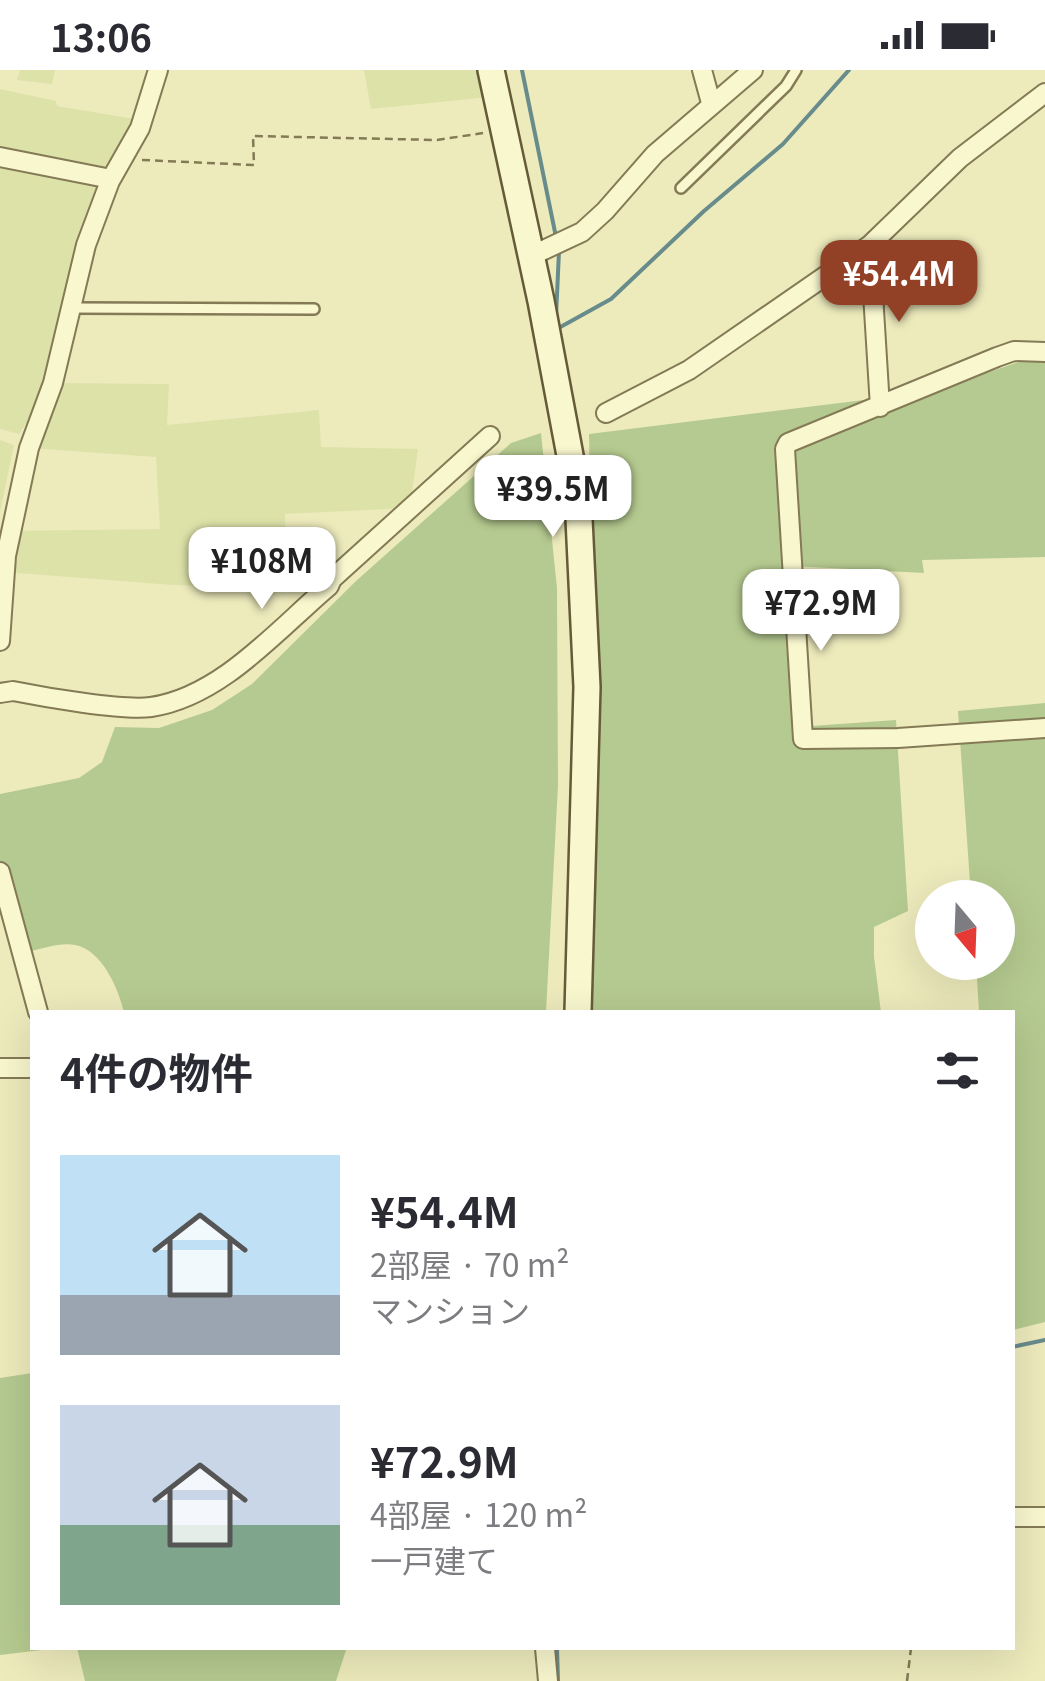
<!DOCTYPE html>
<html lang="ja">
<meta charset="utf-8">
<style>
body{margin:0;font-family:Georgia,"Noto Sans JP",serif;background:#f2f2f3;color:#2b2b33;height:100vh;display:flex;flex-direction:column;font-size:38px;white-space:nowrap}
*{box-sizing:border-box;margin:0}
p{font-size:32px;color:#7c7c81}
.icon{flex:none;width:55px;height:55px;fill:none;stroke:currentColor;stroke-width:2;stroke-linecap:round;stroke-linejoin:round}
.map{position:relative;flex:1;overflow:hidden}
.panel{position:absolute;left:30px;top:940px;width:985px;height:640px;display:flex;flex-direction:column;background:#fff;border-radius:0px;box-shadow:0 10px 40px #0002}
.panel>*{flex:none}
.needle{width:65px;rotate:161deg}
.tools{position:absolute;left:915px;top:810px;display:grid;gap:20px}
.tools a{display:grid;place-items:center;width:100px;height:100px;border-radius:50%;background:#fff;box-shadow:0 10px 40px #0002;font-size:50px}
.price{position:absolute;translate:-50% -85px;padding:0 22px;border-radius:20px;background:#fff;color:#222;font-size:32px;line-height:65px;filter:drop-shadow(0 2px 5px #0008)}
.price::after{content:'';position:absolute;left:50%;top:60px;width:30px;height:22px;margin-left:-15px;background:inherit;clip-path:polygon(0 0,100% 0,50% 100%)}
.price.active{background:#934126;color:#fff}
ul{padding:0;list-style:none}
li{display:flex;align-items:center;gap:30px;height:250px;padding:0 30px}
li span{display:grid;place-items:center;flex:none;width:280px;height:200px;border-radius:0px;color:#555}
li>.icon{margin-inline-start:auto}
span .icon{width:120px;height:120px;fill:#fffc;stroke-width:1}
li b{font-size:42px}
h2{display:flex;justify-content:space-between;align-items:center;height:120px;padding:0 30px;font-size:42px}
.status{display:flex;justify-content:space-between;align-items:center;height:70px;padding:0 50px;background:#fff;direction:ltr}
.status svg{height:28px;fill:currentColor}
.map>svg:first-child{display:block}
.farmland{fill:#dde2a9}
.green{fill:#b5ca90}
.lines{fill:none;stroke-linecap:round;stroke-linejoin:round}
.stream{stroke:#688b8b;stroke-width:4}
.lane-casing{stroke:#847a56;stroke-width:14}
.street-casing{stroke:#847a56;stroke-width:22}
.secondary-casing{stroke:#665b39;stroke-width:30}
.path{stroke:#847a56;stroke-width:2.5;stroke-dasharray:8 5;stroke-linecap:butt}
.lane{stroke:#f8f7ce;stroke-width:9}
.street{stroke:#f8f7ce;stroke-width:18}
.secondary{stroke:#f8f7ce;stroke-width:25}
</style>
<div class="status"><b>13:06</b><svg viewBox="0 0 49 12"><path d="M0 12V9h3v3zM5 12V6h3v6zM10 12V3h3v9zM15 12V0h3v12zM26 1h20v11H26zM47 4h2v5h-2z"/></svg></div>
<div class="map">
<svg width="1045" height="1611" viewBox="0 0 1045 1611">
<rect width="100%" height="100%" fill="#edebbc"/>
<path class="farmland" d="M20,0H55L52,14L17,10Z
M364,0H485L489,27L371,39Z
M0,19L56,31L57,36L135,49L105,102L0,84Z
M0,96L97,113L74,232L53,313L169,314L167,355L319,340L321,377L418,379L410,438L285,444L286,518L173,515L5,502L11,461L160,459L156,387L29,378L49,319L19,364L0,359Z
M0,370L14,375L0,442Z"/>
<path class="green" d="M1045,283V487L922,490L924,503L792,496L797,657L896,650L908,841L874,857V887L881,942H584L591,465L589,364L864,330L867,351L919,326Z
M541,363L557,518L558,715L546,942H124C118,918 102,880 75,875C61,872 41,879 27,882L0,821V724L79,708L102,692L115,657L159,658L212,640L252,614L356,511L511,373Z
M1045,633V1252L1013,1260L1012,942H979L976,893L998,892V828L971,827L958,641Z
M32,1303V1578H59L0,1585V1308Z
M77,1578H366L346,1580L336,1611H85Z"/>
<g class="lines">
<path class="stream" d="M522,0L556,167
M556,247L559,181
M555,260L611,229L704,141L783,74L849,0
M571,324L579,369
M1012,1277L1045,1270
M557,1578L558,1611"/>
<g class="lane-casing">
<path id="lane" d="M681,118L786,16L796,0
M73,238L314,239"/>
</g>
<g class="street-casing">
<path id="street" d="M702,0L711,33
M0,87L111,109
M870,175L880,337
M531,186L582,162L605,141L655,84L753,0
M1045,282L1014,281L997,287L788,373L785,379L803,669L898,668L1045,658
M606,343L689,300L870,175L960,88L1045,23
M0,571L6,486L29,378L53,313L86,175L110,111L140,58L158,0
M0,623L13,621C43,627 123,641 151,637C221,627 278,559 329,516L332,509L490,366
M0,802L38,942
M0,998H32
M1012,1447H1045
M545,1578L548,1611"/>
</g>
<g class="secondary-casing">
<path id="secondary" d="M491,0L541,231L578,428L587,617L578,942"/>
</g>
<path class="path" d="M142,90L254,95L253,66L437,70L483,63
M907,1611L911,1578"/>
<use href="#lane" class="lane"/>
<use href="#street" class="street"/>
<use href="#secondary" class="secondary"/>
</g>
</svg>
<div class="tools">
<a><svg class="needle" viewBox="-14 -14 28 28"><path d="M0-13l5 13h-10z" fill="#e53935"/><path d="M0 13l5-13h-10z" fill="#7c7c81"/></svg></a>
</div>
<b class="price active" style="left:899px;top:255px">¥54.4M</b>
<b class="price" style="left:553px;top:470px">¥39.5M</b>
<b class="price" style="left:262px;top:542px">¥108M</b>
<b class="price" style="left:821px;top:584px">¥72.9M</b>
<section class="panel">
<h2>4件の物件<svg class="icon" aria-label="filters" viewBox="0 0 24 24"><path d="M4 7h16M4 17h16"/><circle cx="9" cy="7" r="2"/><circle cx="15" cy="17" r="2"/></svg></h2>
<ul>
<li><span style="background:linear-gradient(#bfe0f5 70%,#9aa5b1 0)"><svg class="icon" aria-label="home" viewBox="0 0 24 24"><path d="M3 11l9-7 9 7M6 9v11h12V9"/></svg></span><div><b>¥54.4M</b><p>2部屋 · 70 m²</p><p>マンション</p></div></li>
<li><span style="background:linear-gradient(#c9d6e8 60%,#7fa58c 0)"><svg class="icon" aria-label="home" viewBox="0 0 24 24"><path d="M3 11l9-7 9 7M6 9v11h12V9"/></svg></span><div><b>¥72.9M</b><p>4部屋 · 120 m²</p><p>一戸建て</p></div></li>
</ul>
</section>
</div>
